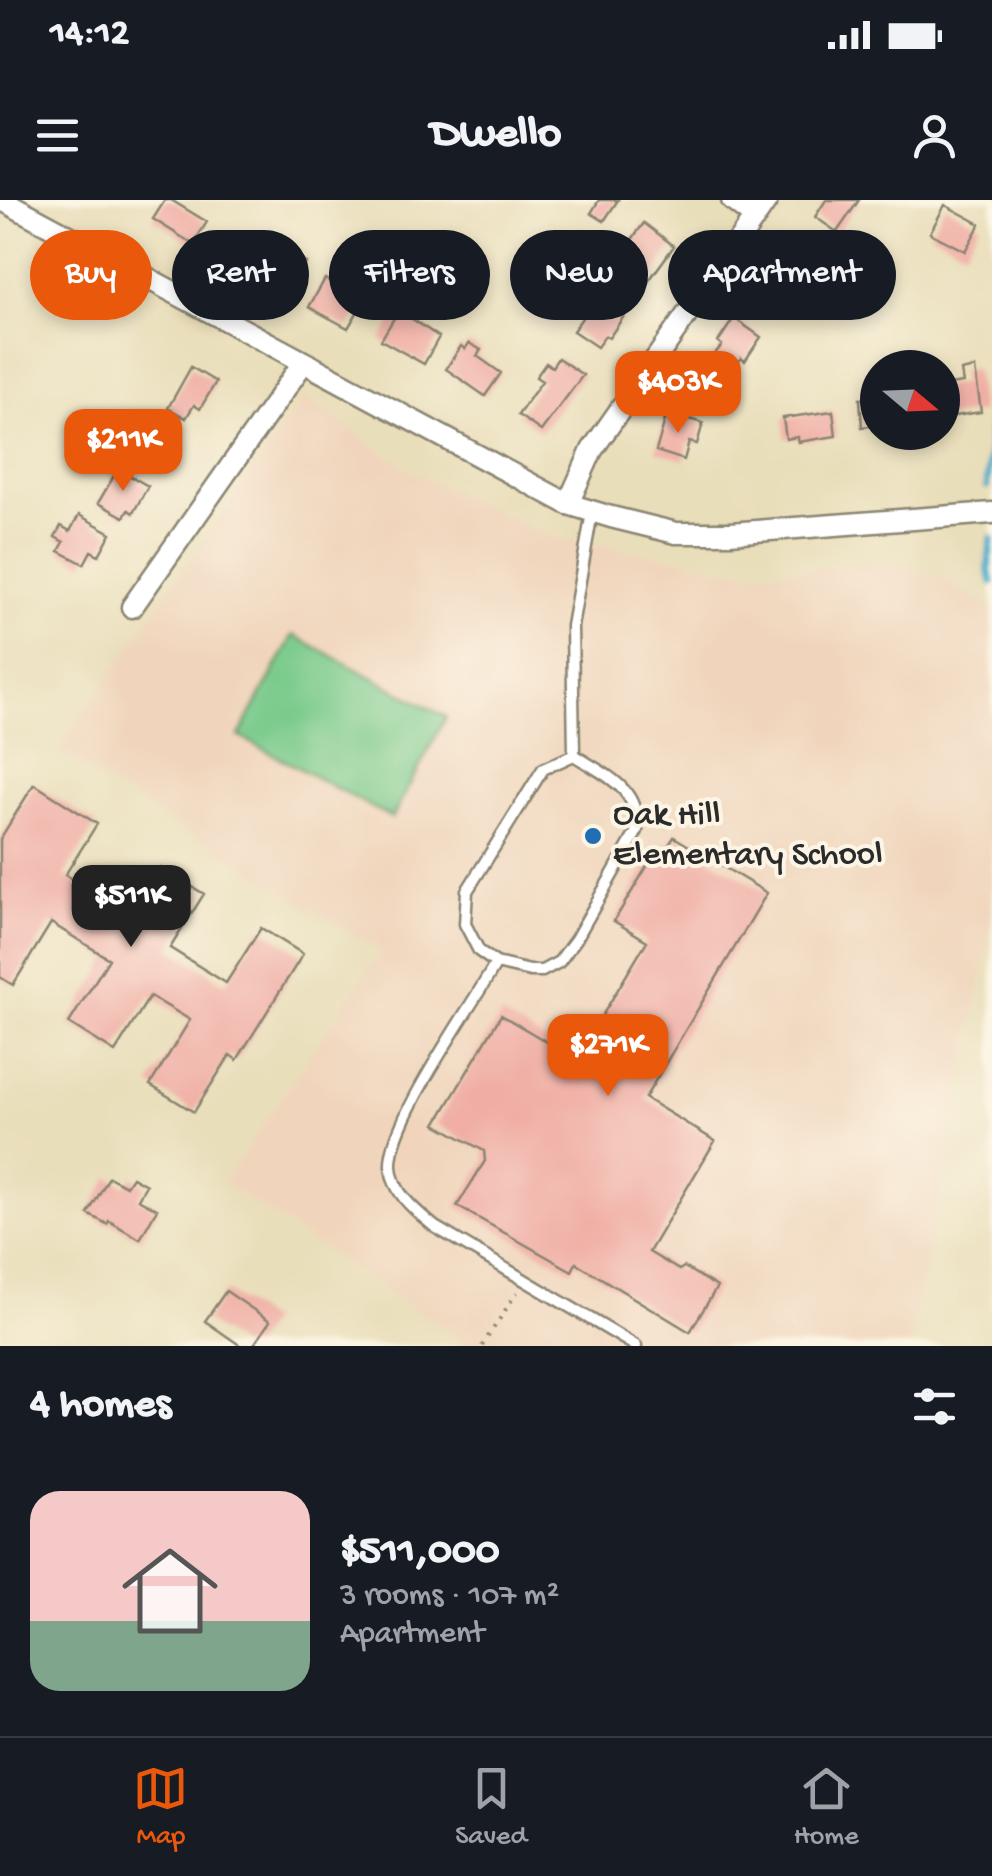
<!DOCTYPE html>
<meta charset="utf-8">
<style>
body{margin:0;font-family:"Gochi Hand",sans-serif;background:#20242c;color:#f1f3f6;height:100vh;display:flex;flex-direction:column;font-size:38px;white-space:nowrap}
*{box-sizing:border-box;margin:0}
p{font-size:32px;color:#9ea1a6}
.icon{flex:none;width:55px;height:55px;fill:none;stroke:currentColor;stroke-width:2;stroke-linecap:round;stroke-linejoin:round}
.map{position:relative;height:1146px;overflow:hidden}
.sheet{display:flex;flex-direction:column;background:#171b24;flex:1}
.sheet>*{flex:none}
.banner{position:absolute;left:30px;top:30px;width:932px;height:90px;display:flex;gap:20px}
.needle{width:65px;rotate:109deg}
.controls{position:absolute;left:860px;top:150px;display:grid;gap:20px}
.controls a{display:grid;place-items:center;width:100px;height:100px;border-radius:50%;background:#171b24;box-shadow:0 5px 15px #0003;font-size:50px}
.price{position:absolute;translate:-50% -85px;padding:0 22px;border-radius:20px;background:#ea580c;color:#fff;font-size:32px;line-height:65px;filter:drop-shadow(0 2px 5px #0008)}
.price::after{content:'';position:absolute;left:50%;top:60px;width:30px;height:22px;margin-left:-15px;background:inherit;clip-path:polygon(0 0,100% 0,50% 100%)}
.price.on{background:#222;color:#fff}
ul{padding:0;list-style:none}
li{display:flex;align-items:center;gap:30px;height:250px;padding:0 30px}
li span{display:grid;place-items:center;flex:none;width:280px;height:200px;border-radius:30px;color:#555}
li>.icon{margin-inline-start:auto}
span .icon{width:120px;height:120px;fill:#fffc;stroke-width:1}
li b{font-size:42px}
h2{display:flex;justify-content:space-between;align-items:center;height:120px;padding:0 30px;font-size:42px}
.tag{padding:0 35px;border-radius:45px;background:#171b24;box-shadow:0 5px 15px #0003;font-size:35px;line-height:90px}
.tag.on{background:#ea580c;color:#fff}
.status{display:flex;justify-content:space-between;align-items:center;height:70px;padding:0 50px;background:#171b24;direction:ltr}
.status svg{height:28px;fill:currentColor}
header{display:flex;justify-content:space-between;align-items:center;height:130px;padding:0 30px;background:#171b24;font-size:45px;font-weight:700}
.dock{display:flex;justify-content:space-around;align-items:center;height:140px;border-top:2px solid #363941;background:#171b24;font-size:28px;color:#9ea1a6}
.dock a{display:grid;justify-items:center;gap:5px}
.dock .on{color:#ea580c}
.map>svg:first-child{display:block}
.built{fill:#f0d5bc}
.green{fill:#79ca8b;stroke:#527a5b;stroke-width:2.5}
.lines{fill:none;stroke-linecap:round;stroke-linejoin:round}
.stream{stroke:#4cabca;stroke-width:6}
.building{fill:#f0ada4}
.service-casing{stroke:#8a8472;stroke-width:15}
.minor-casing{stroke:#8a8472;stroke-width:25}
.path{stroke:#8a8472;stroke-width:4;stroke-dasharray:2.5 8;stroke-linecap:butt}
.service{stroke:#fff;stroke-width:10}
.minor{stroke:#fff;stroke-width:20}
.poi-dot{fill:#1f6fb2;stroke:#fcf5e5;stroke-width:4}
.labels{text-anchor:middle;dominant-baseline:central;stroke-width:8;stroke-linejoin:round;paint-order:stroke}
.poi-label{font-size:35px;fill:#2b2b2b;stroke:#fcf5e5;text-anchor:start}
</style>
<div class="status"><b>14:12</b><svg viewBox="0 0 49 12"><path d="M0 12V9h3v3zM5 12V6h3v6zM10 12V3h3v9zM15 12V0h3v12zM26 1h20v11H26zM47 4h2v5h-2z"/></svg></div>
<header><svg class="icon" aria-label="menu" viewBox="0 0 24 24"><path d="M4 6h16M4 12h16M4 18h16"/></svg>Dwello<svg class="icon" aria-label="person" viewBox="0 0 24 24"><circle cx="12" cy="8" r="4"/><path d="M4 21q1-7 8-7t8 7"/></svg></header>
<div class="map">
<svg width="992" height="1146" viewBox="0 0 992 1146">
<rect width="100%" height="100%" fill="#fcf5e5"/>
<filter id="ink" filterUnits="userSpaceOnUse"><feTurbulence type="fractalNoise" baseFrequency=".01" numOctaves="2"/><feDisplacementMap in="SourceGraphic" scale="20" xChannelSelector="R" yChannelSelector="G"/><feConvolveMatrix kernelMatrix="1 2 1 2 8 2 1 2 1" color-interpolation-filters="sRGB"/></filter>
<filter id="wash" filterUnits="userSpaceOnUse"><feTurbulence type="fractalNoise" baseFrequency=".0048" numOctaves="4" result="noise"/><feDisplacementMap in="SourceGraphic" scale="40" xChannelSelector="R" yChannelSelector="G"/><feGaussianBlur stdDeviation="2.25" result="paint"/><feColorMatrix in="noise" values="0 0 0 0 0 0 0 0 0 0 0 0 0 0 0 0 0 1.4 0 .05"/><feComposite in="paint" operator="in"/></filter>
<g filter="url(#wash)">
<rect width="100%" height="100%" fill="#e9deba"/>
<path class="built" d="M305,196L413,273L546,335L749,373L892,364L945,378L992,410V721L909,1146H471L223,983L381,751L57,551Z"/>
<path class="green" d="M293,435L446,517L392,618L239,536Z"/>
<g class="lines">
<path class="stream" d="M987,287L992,203
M991,338L988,370L992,382"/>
</g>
<g id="blocks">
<path class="building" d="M165,0H171L207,22L193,44L153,19Z
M599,0H618L604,21L591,13Z
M826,0H859L837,32L815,17Z
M945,5L980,24L965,51L930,33Z
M644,23L674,46L645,86L614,64Z
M252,41L270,50L272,46L306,63L290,94L238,67Z
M794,42L819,61L795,93L792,91L786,100L768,88L775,78L768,74Z
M325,79L364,101L348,128L309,107Z
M594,91L626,113L609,138L605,136L597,147L573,131L584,115L579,112Z
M397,113L405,117L406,115L439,137L424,164L381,140Z
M734,118L761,137L745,161L741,158L735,167L738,169L726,187L702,170L722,145L718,142Z
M469,143L481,150L477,156L501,173L485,196L446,169L461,146L465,149Z
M558,158L583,175L541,231L518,215L542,181L536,177L546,163L552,167Z
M191,167L216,182L200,209L194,205L186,218L168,208Z
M975,168L981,212L942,218V186L963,183L961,171Z
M878,177V225L862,227L860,199L873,198L871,178Z
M833,211L836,236L798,242V237L786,239L783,218Z
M667,213L703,223L697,244L689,242L684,260L656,251Z
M150,214L182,234L168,258L161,254L155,264L130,249L134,241L127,237L133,227L140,231Z
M118,269L148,286L133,313L128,310L124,317L98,303Z
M79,315L111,333L99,355L91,351L84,364L59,351L64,342L55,337L61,326L70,331Z
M34,584L97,624L65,675L131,716L161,668L204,694L170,748L226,783L261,728L303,754L237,860L230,855L194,912L150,885L190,820L150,796L115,852L69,823L109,759L51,723L13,785L0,777V639Z
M674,637L767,693L645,898L715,941L649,1052L679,1070L684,1067L717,1087L690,1132L576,1063L572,1071L457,1006L485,961L484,951L436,924L501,815L576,859L647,741L614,721L652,658L658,662Z
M109,977L126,986L132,977L146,985L138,999L157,1009L140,1039L109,1021L107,1024L88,1014Z
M226,1091L270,1121L253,1146H241L205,1121Z"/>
</g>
</g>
<g filter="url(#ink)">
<use href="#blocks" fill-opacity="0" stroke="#8a8472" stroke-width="2.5"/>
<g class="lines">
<g class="service-casing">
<path id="service" d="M574,555C606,576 639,587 637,631L576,739L559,762L542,771H530L496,763L479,751L465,724L467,691L543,569Z
M574,555L572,426L592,312
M496,763C472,807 388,922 391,967C393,994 416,1011 435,1027L636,1146"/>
</g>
<g class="minor-casing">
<path id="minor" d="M2,0L568,304L611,317L676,333H730L992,313
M732,0L754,17
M568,304L592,250L767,0
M132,407L303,163"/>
</g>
<path class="path" d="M482,1146L517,1092"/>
<use href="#service" class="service"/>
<use href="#minor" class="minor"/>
</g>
</g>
<circle class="poi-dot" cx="593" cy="636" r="10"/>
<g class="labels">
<g class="poi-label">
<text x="613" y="616">Oak Hill<tspan x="613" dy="40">Elementary School</tspan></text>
</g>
</g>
</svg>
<div class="controls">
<a><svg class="needle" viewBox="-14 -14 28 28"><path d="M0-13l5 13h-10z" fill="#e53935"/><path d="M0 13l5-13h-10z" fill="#9ea1a6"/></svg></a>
</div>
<b class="price" style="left:678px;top:236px">$403K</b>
<b class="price" style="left:123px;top:294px">$211K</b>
<b class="price on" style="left:131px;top:750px">$511K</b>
<b class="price" style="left:608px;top:899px">$271K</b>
<div class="banner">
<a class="tag on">Buy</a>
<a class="tag">Rent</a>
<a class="tag">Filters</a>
<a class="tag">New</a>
<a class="tag">Apartment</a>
</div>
</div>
<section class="sheet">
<h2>4 homes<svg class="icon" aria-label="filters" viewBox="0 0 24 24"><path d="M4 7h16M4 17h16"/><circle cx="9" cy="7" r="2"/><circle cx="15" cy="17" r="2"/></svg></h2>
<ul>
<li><span style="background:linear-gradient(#f6c9c9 65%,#7fa58c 0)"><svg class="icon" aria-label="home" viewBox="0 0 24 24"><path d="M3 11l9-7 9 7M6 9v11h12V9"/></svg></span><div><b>$511,000</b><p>3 rooms · 107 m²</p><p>Apartment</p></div></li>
</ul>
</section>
<nav class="dock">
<a class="on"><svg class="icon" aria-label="map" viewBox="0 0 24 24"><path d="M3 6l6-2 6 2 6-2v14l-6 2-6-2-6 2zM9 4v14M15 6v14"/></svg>Map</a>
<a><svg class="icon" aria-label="saved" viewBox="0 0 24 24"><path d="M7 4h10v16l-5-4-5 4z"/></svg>Saved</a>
<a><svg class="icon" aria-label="home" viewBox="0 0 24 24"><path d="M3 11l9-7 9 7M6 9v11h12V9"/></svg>Home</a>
</nav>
